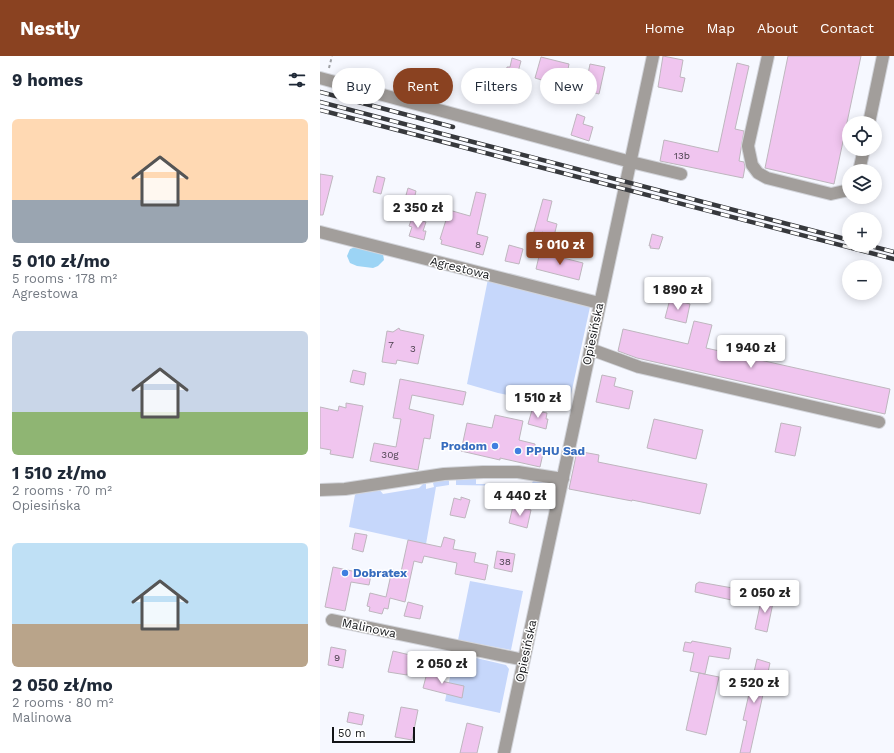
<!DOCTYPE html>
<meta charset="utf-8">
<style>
body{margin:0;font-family:"Work Sans",sans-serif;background:#f2f2f3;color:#1f2937;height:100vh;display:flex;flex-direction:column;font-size:15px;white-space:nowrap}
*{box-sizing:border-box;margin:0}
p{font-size:13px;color:#747a83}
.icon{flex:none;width:22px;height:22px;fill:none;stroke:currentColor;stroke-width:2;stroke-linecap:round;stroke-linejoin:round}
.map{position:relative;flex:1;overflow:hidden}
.side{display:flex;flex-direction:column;background:#fff;width:320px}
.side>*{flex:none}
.guide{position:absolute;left:12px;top:12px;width:380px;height:36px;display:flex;gap:8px}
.fabs{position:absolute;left:522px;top:60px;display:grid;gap:8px}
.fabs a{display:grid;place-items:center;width:40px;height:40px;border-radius:50%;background:#fff;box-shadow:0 2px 10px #0003;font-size:20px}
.scale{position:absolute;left:12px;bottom:10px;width:83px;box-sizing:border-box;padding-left:4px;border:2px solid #121417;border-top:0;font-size:11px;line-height:14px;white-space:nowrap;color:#121417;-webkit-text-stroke:3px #fff;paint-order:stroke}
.price{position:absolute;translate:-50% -34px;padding:0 9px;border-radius:4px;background:#fff;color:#222;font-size:13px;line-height:26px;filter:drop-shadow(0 1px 2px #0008)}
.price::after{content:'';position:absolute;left:50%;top:24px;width:12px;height:9px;margin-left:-6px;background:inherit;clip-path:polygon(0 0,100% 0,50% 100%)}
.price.current{background:#8a4221;color:#fff}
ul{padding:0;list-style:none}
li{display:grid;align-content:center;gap:8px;height:212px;padding:0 12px}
li span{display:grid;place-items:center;height:124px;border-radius:6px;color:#555}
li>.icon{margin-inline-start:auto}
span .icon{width:72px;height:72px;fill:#fffc;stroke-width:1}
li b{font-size:17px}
h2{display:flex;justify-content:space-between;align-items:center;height:48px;padding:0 12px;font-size:17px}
.pill{padding:0 14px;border-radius:18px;background:#fff;box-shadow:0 2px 10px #0003;font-size:14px;line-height:36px}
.pill.current{background:#8a4221;color:#fff}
header{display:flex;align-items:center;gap:24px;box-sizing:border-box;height:56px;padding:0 20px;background:#8a4221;color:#fff}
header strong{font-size:19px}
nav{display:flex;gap:22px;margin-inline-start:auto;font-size:14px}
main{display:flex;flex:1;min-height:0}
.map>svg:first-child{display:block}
.green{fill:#c6d7fb}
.water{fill:#9cd4f5}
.building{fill:#f0c5ef;stroke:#beb6be}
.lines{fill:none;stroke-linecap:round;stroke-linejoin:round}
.minor-casing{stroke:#d2d4da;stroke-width:14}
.path{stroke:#9ea0a5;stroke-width:2;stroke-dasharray:3 3;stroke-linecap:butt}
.minor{stroke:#a29e9b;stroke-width:12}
.rail-casing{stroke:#37393d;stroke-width:4.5}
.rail{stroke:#fff;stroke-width:3;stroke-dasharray:9;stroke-linecap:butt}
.shop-dot{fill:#3f7fe0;stroke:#fff;stroke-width:1.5}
.labels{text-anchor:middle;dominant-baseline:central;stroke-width:3;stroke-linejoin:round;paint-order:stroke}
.number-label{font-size:10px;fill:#4a404d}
.street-label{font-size:12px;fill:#121417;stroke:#fff}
.shop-label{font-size:12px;font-weight:bold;fill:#366cbe;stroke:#fff;text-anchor:start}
</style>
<header>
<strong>Nestly</strong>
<nav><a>Home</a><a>Map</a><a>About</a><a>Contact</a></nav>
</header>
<main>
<section class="side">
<h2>9 homes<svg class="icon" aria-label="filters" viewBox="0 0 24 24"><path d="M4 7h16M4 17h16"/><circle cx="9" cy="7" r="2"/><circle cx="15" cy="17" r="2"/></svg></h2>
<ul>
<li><span style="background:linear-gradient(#ffd9b3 65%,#9aa5b1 0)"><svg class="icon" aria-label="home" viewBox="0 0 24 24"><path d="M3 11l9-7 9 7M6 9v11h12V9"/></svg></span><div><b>5 010 zł/mo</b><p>5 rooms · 178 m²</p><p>Agrestowa</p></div></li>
<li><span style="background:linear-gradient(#c9d6e8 65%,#8fb573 0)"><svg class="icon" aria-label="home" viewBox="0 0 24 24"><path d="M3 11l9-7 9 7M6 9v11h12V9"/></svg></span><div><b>1 510 zł/mo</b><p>2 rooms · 70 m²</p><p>Opiesińska</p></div></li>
<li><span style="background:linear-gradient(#bfe0f5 65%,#b9a48a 0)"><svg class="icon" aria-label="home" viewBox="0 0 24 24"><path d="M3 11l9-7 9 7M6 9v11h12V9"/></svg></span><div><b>2 050 zł/mo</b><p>2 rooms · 80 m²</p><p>Malinowa</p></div></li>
</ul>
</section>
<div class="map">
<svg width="574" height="697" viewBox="0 0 574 697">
<rect width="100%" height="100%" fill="#f6f8ff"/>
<path class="green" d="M168,223L270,251L248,352L178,337L147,328Z
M152,420L156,423V428H176L211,432L212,427L214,424L224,426V428L230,432V437C197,431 170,429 136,429V424L138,422Z
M127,423L129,425V429L116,431L106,488L29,471L35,439L38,436L59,433L63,438L99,432L104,427L106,428V433L114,431L113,427L115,425Z
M150,525L203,535L191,594L138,584Z
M135,597L186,609L189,613L180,657L125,645Z"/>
<path class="water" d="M38,190L63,198L64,204L58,210L53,212L37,210L30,207L27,200L30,193Z"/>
<path class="building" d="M343,0L363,4L360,21L365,22L362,36L338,31Z
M468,0H541L514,128L445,112Z
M221,1L249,8L248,13L268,18L270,8L285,11L279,38L260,33L261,27L245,23L243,33L224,27L225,25L215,22Z
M192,2L201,5L195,27L184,23L187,11H190Z
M417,7L429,10L415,73L424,75L419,105L424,106L425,111L423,122L340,105L344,84L398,96Z
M257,58L265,61L263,68L273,71L269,85L251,79Z
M0,118L13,120L3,159H0Z
M57,120L65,122L61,138L53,136Z
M88,132L96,135L92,152L83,150Z
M156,136L166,138L157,178L168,181L163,199L121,188L122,184L120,183L126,164L115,161L120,142L131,145L129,154L150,160Z
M223,143L232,145L227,165L237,168L234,180L222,176L216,199L208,197Z
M92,162L106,166L103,175H106L104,184L89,180L92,171L89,170Z
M332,178L343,181L339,193L330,192L331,190H329Z
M189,189L203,193L199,208L185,205Z
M220,196L263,207L259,224L216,213Z
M350,243L370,248L366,267L345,262Z
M374,265L392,269L386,292L570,333L565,358L317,302L298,295L303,273L368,288Z
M79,272L80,274L104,279L98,308L77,304L76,308L62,306L67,275L73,276Z
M33,314L46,317L44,329L30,326Z
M282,319L296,322L294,330L313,335L309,353L276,346Z
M80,323L146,336L143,349L92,339L89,353L114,359L110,383L104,382L98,414L50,405L54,387L76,391L81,363L73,362Z
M26,347L43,350L33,402L10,398L11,394L0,392V351L18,355L19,350L26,352Z
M212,354L227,357L226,363H228L226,373L208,368Z
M175,359L203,365L199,384L215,388V391L224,393L220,411L180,402V404L141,395L147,367L172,372Z
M334,363L383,374L376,403L327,392Z
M461,367L481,371L475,400L455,396Z
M257,395L279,399L278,406L387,428L380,458L312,444V445L249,433Z
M141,441L150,444L145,462L130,459L134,442L141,444Z
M193,450L211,454L207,472L189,467Z
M35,477L47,479L43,496L32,493Z
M124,481L135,484L133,493L156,497L154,506L168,509L165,524L135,518L137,507L104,500L102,507L94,505L85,546L70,542L68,553L64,552L62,558L49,555L50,551L47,550L50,537L66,541L72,514L81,516L88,484L121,491Z
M177,495L195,498L192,516L174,512Z
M13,511L51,519L49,529L31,526L25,555L5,551Z
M379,526L418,533L416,545L375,536L376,528Z
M442,540L454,542L447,576L435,573Z
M88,546L103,550L100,563L84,560Z
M372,585L411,592L409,603L389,600L385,618L370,615L374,597L363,595L365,586L371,587Z
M11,591L26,594L23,612L8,609Z
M73,595L90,599L87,619L68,616Z
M437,603L450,607L430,697H420L427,665L423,664Z
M108,613L117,615L116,617L122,618L121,625L144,630L142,642L103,632Z
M379,617L399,621L386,679L366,674Z
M81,651L98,654L92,684L75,681Z
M29,656L44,659L42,669L27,666Z
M147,667L163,671L157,697H140Z"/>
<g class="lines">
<g class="minor-casing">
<path id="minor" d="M448,0L428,90L432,109L438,117L447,122L511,138L529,134
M0,22L311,106L361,118
M549,67L563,0
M539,115L544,93
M0,176L279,247
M270,293L319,311L559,366
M0,434L25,433L124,418L163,416H198L243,423
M12,564L204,604
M184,697L333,0"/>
</g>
<path class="path" d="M9,12L12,0"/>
<use href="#minor" class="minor"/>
<g class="rail-casing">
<path id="rail" d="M0,36L133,71
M0,46L529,184
M0,54L574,203
M547,189L574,196"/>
</g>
<use href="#rail" class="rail"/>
</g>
<g class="shop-dot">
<circle cx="175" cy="390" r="4"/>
<circle cx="198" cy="395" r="4"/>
<circle cx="25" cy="517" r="4"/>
</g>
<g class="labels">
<g class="number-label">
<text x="362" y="99">13b</text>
<text x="158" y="188">8</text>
<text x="71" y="288">7</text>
<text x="93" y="292">3</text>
<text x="70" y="398">30g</text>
<text x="185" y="505">38</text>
<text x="17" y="601">9</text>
</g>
<g class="street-label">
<text transform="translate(140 212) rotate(14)">Agrestowa</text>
<text transform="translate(273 278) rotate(-78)">Opiesińska</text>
<text transform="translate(49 572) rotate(12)">Malinowa</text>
<text transform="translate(206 595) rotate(-78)">Opiesińska</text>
</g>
<g class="shop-label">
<text x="167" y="390" text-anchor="end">Prodom</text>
<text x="206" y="395">PPHU Sad</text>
<text x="33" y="517">Dobratex</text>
</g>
</g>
</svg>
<div class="fabs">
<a><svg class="icon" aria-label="locate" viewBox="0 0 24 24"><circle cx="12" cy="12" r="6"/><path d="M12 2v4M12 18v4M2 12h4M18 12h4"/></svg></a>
<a><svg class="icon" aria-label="layers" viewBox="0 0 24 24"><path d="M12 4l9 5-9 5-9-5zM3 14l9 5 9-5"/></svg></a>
<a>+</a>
<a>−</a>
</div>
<div class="scale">50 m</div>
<b class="price" style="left:98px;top:173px">2 350 zł</b>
<b class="price current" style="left:240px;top:210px">5 010 zł</b>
<b class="price" style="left:358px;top:255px">1 890 zł</b>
<b class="price" style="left:431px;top:313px">1 940 zł</b>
<b class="price" style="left:218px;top:363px">1 510 zł</b>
<b class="price" style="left:200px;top:461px">4 440 zł</b>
<b class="price" style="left:445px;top:558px">2 050 zł</b>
<b class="price" style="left:122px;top:629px">2 050 zł</b>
<b class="price" style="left:434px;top:648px">2 520 zł</b>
<div class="guide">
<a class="pill">Buy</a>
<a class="pill current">Rent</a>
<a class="pill">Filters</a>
<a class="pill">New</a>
</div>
</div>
</main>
